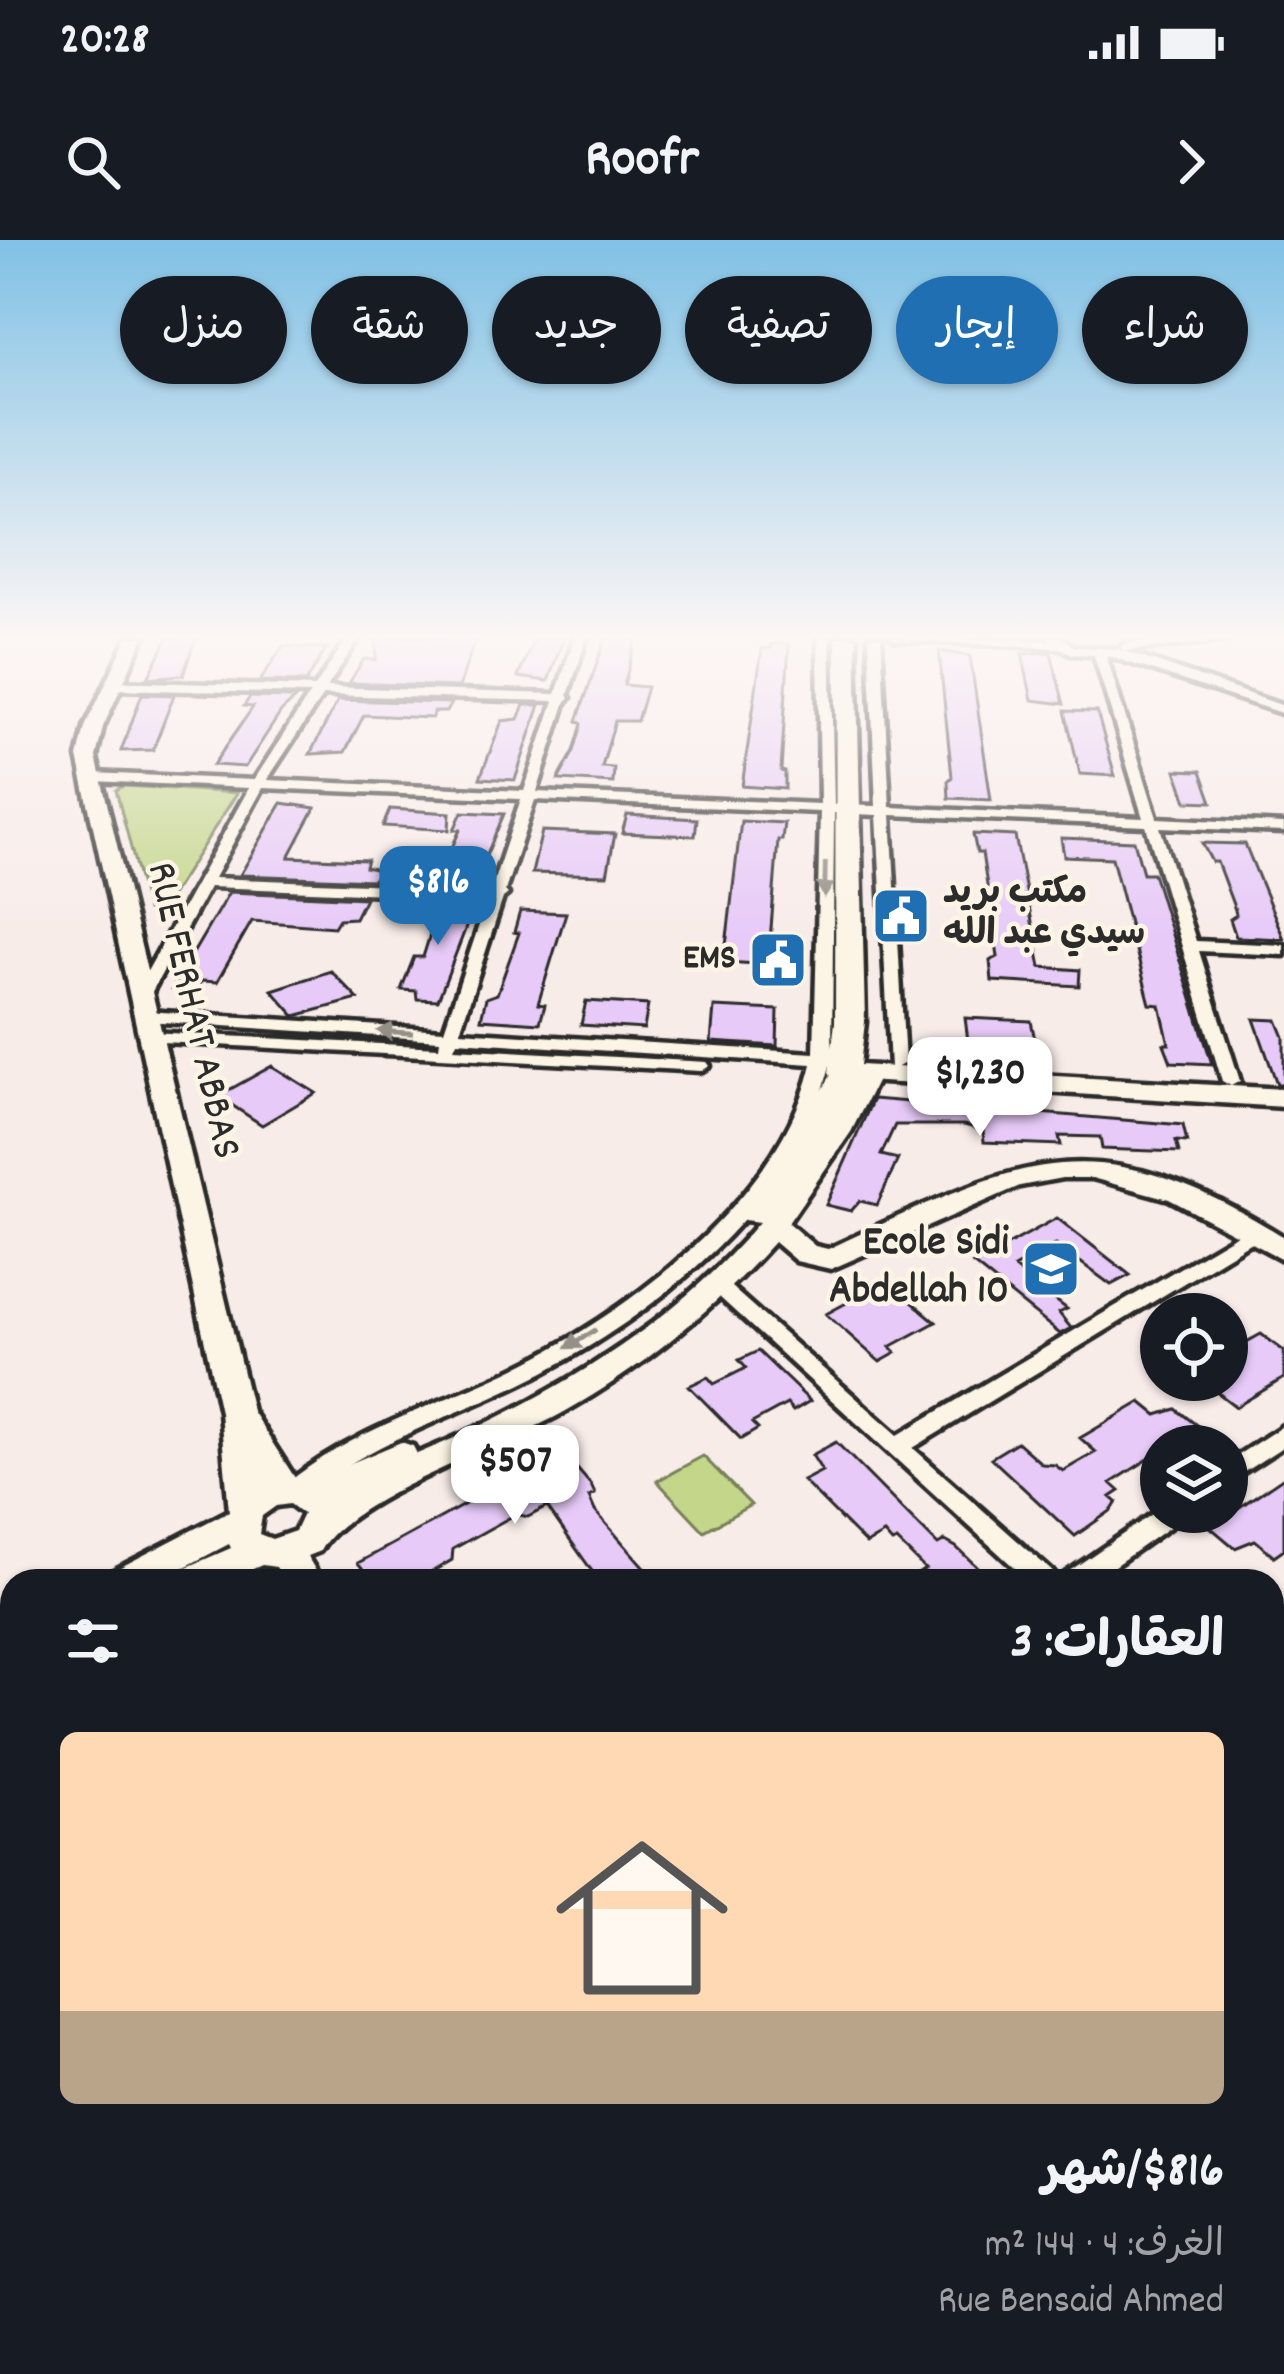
<!DOCTYPE html>
<html lang="ar">
<meta charset="utf-8">
<style>
body{margin:0;font-family:Dekko,"Playpen Sans Arabic",sans-serif;background:#242831;color:#f1f3f6;direction:rtl;height:100vh;display:flex;flex-direction:column;font-size:45px;white-space:nowrap}
*{box-sizing:border-box;margin:0}
p{font-size:39px;color:#9ea1a6}
.icon{flex:none;width:66px;height:66px;fill:none;stroke:currentColor;stroke-width:2;stroke-linecap:round;stroke-linejoin:round}
.map{position:relative;flex:1;overflow:hidden;direction:ltr}
.details{position:absolute;left:0px;top:1329px;width:1284px;height:807px;display:flex;flex-direction:column;background:#171b24;border-radius:36px 36px 0 0;box-shadow:0 3px 9px #0004;direction:rtl}
.details>*{flex:none}
.top-card{position:absolute;left:36px;top:36px;width:1212px;height:108px;direction:rtl;display:flex;gap:24px}
.buttons{position:absolute;left:1140px;top:1053px;display:grid;gap:24px}
.buttons a{display:grid;place-items:center;width:108px;height:108px;border-radius:50%;background:#171b24;box-shadow:0 3px 9px #0004;font-size:60px}
.price{position:absolute;translate:-50% -102px;padding:0 27px;border-radius:24px;background:#fff;color:#222;font-size:39px;line-height:78px;filter:drop-shadow(0 3px 6px #0008)}
.price::after{content:'';position:absolute;left:50%;top:72px;width:36px;height:27px;margin-left:-18px;background:inherit;clip-path:polygon(0 0,100% 0,50% 100%)}
.price.selected{background:#1f6fb2;color:#fff}
ul{padding:0;list-style:none}
li{display:grid;align-content:center;gap:24px;height:636px;padding:0 60px}
li+li{border-top:3px solid #363941}
li span{display:grid;place-items:center;height:372px;border-radius:18px;color:#555}
li>.icon{margin-inline-start:auto}
span .icon{width:216px;height:216px;fill:#fffc;stroke-width:1}
li b{font-size:51px}
h2{display:flex;justify-content:space-between;align-items:center;height:144px;padding:0 60px;font-size:51px}
.tag{padding:0 42px;border-radius:54px;background:#171b24;box-shadow:0 3px 9px #0004;font-size:42px;line-height:108px}
.tag.selected{background:#1f6fb2;color:#fff}
.status{display:flex;justify-content:space-between;align-items:center;height:84px;padding:0 60px;background:#171b24;direction:ltr}
.status svg{height:33px;fill:currentColor}
header{display:flex;justify-content:space-between;align-items:center;height:156px;padding:0 60px;background:#171b24;font-size:54px;font-weight:700}
.map>svg:first-child{display:block}
.green{fill:#c3d68a;stroke:#77805a;stroke-width:3}
.building{fill:#e7caf8;stroke:#2b2b2b;stroke-width:3}
.lines{fill:none;stroke-linecap:round;stroke-linejoin:round}
.street-casing{stroke:#2b2b2b;stroke-width:9}
.secondary-casing{stroke:#2b2b2b;stroke-width:9}
.primary-casing{stroke:#2b2b2b;stroke-width:9}
.street{fill:#fcf5e5;fill-rule:evenodd}
.secondary{fill:#fcf5e5;fill-rule:evenodd}
.primary{fill:#fcf5e5;fill-rule:evenodd}
.oneway{fill:#949088}
.labels{text-anchor:middle;dominant-baseline:central;stroke-width:9;stroke-linejoin:round;paint-order:stroke}
.far-poi-label{font-size:36px;font-weight:bold;fill:#2b2b2b;stroke:#fcf5e5;text-anchor:start}
.street-label{font-size:42px;fill:#2b2b2b;stroke:#fcf5e5}
.poi-label{font-size:42px;font-weight:bold;fill:#2b2b2b;stroke:#fcf5e5;text-anchor:end}
</style>
<div class="status"><b>20:28</b><svg viewBox="0 0 49 12"><path d="M0 12V9h3v3zM5 12V6h3v6zM10 12V3h3v9zM15 12V0h3v12zM26 1h20v11H26zM47 4h2v5h-2z"/></svg></div>
<header><svg class="icon" aria-label="forward" viewBox="0 0 24 24"><path d="M9 5l7 7-7 7"/></svg>Roofr<svg class="icon" aria-label="search" viewBox="0 0 24 24"><circle cx="10" cy="10" r="6"/><path d="M15 15l6 6"/></svg></header>
<div class="map">
<svg width="1284" height="2134" viewBox="0 0 1284 2134">
<rect width="100%" height="100%" fill="#f8ece9"/>
<filter id="ink" filterUnits="userSpaceOnUse"><feTurbulence type="fractalNoise" baseFrequency=".00833" numOctaves="2"/><feDisplacementMap in="SourceGraphic" scale="24" xChannelSelector="R" yChannelSelector="G"/><feConvolveMatrix kernelMatrix="1 2 1 2 8 2 1 2 1" color-interpolation-filters="sRGB"/></filter>
<g filter="url(#ink)">
<path class="green" d="M124,546L237,553L162,670H147L116,550Z
M703,1216L751,1265L704,1291L657,1241Z"/>
<path class="building" d="M168,397H196L183,435L148,438Z
M377,397H476L459,447L349,443L364,419L376,420Z
M535,397H564L548,441L518,437Z
M606,397H637L624,445L647,447L637,481H615L602,527L614,528L613,543L558,540L574,511L582,484L577,481Z
M771,404H789L781,531L785,532V549L742,546L762,408H771Z
M283,406L327,408L306,442L260,441Z
M939,411L970,416L991,560L949,558L948,541L952,537Z
M1051,412L1057,437L1064,464L1032,460L1022,414Z
M142,454L174,455L153,510L121,511Z
M250,457L296,458L281,472L245,527L213,525L253,467L244,466Z
M338,460L451,463L446,472H434L432,478L364,475L345,512L310,514Z
M524,465H540L515,540L480,538L502,481L518,479Z
M1065,471L1097,472L1115,536L1080,534Z
M1176,530L1201,531L1212,562L1187,561Z
M282,563L315,568L289,617L367,620L365,627L379,630L373,640L240,635Z
M390,569L450,573L449,590L383,586Z
M462,572L504,574L474,644L436,642L460,590H454Z
M627,575L697,579L695,596L622,593Z
M741,581L784,583L782,600H778L770,701L778,707L776,725L724,722Z
M542,591L615,594L607,635L532,633Z
M973,594L1015,596L1041,727L1080,730L1079,746L992,741L990,721L998,717L982,613H977Z
M1061,598L1134,601L1143,633H1153L1212,824L1171,822L1164,804H1169L1160,765L1150,764L1112,618L1064,616Z
M1202,603L1245,604L1284,699L1236,697L1230,679L1236,675L1235,670L1217,622H1212Z
M229,652L365,658L355,678L339,679L334,687L252,681L217,742L202,741L193,750L172,749Z
M428,660L466,662L463,669H473L438,760L417,759L416,751L401,750L414,717H423L434,682L418,681Z
M520,671L566,673L538,764L545,765L540,783L481,779L486,758L497,754L519,693L514,692Z
M331,731L358,759L295,776L272,750Z
M586,761L648,765L644,789L581,785Z
M714,767L778,770L777,806L711,802Z
M965,778L1031,781L1039,819L970,816Z
M1254,779L1277,780L1284,797V844H1277Z
M272,826L316,853L262,885L218,856Z
M873,859L1183,885L1187,902L1176,901L1179,912L1126,910L1102,909L1100,897L1059,896L1061,905L1008,903L984,902L983,890L964,885H895L881,915L898,919L877,965L860,961L851,971L826,965Z
M1057,978L1130,1035L1111,1045L1056,1004L1014,1028L1067,1069L1059,1073L1071,1088L1060,1094L973,1024Z
M887,1041L936,1082L890,1107L896,1113L880,1122L826,1074Z
M1261,1094L1284,1111V1138L1236,1167L1213,1149L1219,1146L1215,1143L1227,1140V1113Z
M758,1111L810,1161L793,1171L787,1164L752,1183L758,1189L741,1199L689,1146L708,1137L714,1144L746,1128L739,1120Z
M1141,1162L1157,1175L1176,1169L1199,1187L1169,1206H1161V1211L1111,1243L1120,1251L1111,1257L1117,1262L1112,1270L1075,1296L991,1218L1017,1202L1042,1224L1055,1225L1063,1231L1096,1212L1080,1198Z
M836,1202L938,1305L945,1301L956,1307L992,1341H907L925,1329L897,1301L892,1303L884,1294L866,1304L803,1241L822,1231L812,1215Z
M562,1211L591,1245L595,1254L589,1257L595,1271L656,1341H599L547,1267L528,1277L516,1274L453,1309L452,1320L416,1341H373L358,1323Z
M1284,1237V1309L1274,1316L1255,1300L1235,1308L1210,1287Z"/>
<g class="lines">
<g class="street-casing">
<path id="street" d="M348,397H360L327,447L556,454L575,397H587L568,455L570,458L566,461L537,552L820,564L818,397H830L834,565L876,566L869,397H881L890,567L1143,578L1094,415L1072,414L1061,408L897,400L891,397L1051,401L1047,397H1061L1075,407L1118,409L1284,466V474L1106,415L1157,578L1284,584V592L1160,587L1196,701L1284,705V715L1199,711L1240,841L1231,846L1222,841L1146,586L891,575L905,823L896,828L890,827L877,575L834,573L832,815L843,820L830,825C797,965 644,1085 520,1144C445,1180 367,1203 302,1258L294,1260L286,1258L282,1251L286,1244C351,1191 429,1168 505,1133C626,1076 780,960 812,824L457,801L454,808L707,822L710,826L701,831L144,801V793L150,792L439,807L440,800L146,781L138,776L146,771L444,790L488,658L209,647L148,759L142,760L134,755L249,548L92,541L85,537L92,533L254,540L310,454L113,449L107,445L113,441L315,447ZM323,455L554,461L524,551L267,540ZM263,548L521,559L491,649L214,638ZM535,560L820,572L814,813L460,791L503,658L508,654L505,651Z
M1193,397H1233L1227,400L1126,411L1120,407L1126,403Z
M1254,984L1264,991L1261,996L913,1208L1055,1334L1058,1341H1029L705,1044L708,1039H722L898,1195Z
M1284,1185V1206L1227,1243V1222Z
M1161,1268V1272H1185L1181,1279L1093,1341H1062L1065,1334Z
M1272,1535L1284,1541V1572L1272,1566Z
M1284,1677V1712L1272,1718V1683Z"/>
</g>
<g class="secondary-casing">
<path id="secondary" d="M128,397H144L103,487L96,517L252,1171L295,1238L306,1242L401,1202L413,1206L417,1214C543,1162 670,1089 759,982L744,980L740,974L786,914L835,828L844,825L856,832L867,826L880,834L851,892L788,983L815,1006L828,1009C1019,921 1089,876 1284,997V1020L1169,959L1092,938H1062L1020,946L831,1029L796,1021L774,1002C714,1069 644,1127 566,1171C507,1205 348,1257 320,1311L307,1316L322,1341H285L276,1327L262,1325L226,1341H173L178,1331L231,1308L229,1304L158,1341H108L113,1331L229,1271L220,1172L78,517L85,487ZM290,1264L303,1274L295,1291L272,1299L259,1294L262,1276L276,1266Z
M12,1380V1444L0,1448V1384Z
M802,2124H857L861,2134H807Z"/>
</g>
<g class="primary-casing">
<path id="primary" d="M836,397H856L865,782L860,825L1284,849V867L833,839L829,833L835,782Z"/>
</g>
<use href="#street" class="street"/>
<use href="#secondary" class="secondary"/>
<use href="#primary" class="primary"/>
</g>
<defs><path id="oneway-solid" d="M-6-.8H1V-3.2L6.5 0L1 3.2V.8H-6Z" transform="scale(3)"/></defs>
<g class="oneway">
<use href="#oneway-solid" transform="translate(825 640) rotate(91)"/>
<use href="#oneway-solid" transform="translate(395 792) rotate(-176)"/>
<use href="#oneway-solid" transform="translate(581 1099) rotate(148)"/>
</g>
</g>
<linearGradient id="sky" x2="0" y2="1"><stop stop-color="#80c1e5"/><stop offset="0.57" stop-color="#fcf6f5"/><stop offset="1" stop-color="#fcf6f5" stop-opacity="0"/></linearGradient>
<rect width="1284" height="696" fill="url(#sky)"/>
<defs>
<g id="civic-square" transform="scale(3)"><rect x="-9" y="-9" width="18" height="18" rx="4" fill="#1f6fb2" stroke="#fcf5e5"/><path d="M-.6-6.5H3V-4.5H.6V-3L4-1V1h2V6H-6V1h2V-1L-.6-3ZM-1.2 2.5V6h2.4V2.5Z" fill="#fff"/></g>
<g id="school-square" transform="scale(3)"><rect x="-9" y="-9" width="18" height="18" rx="4" fill="#1f6fb2" stroke="#fcf5e5"/><path d="M0-5L7-2L0 1L-7-2ZM-4 1L0 2.5L4 1V4Q0 6-4 4Z" fill="#fff"/></g>
</defs>
<g fill-rule="evenodd">
<use href="#civic-square" x="901" y="676"/>
<use href="#civic-square" x="778" y="720"/>
<use href="#school-square" x="1051" y="1029"/>
</g>
<g class="labels">
<g class="far-poi-label">
<text x="943" y="655">مكتب بريد<tspan x="943" dy="41">سيدي عبد الله</tspan></text>
<text x="736" y="720" text-anchor="end">EMS</text>
</g>
<g class="street-label">
<text transform="translate(191 771) rotate(77)">RUE FERHAT ABBAS</text>
</g>
<g class="poi-label">
<text x="1009" y="1005">Ecole Sidi<tspan x="1009" dy="48">Abdellah 10</tspan></text>
</g>
</g>
</svg>
<div class="buttons">
<a><svg class="icon" aria-label="locate" viewBox="0 0 24 24"><circle cx="12" cy="12" r="6"/><path d="M12 2v4M12 18v4M2 12h4M18 12h4"/></svg></a>
<a><svg class="icon" aria-label="layers" viewBox="0 0 24 24"><path d="M12 4l9 5-9 5-9-5zM3 14l9 5 9-5"/></svg></a>
</div>
<b class="price selected" style="left:438px;top:708px">$816</b>
<b class="price" style="left:980px;top:899px">$1,230</b>
<b class="price" style="left:515px;top:1287px">$507</b>
<div class="top-card">
<a class="tag">شراء</a>
<a class="tag selected">إيجار</a>
<a class="tag">تصفية</a>
<a class="tag">جديد</a>
<a class="tag">شقة</a>
<a class="tag">منزل</a>
</div>
<section class="details">
<h2>العقارات: 3<svg class="icon" aria-label="filters" viewBox="0 0 24 24"><path d="M4 7h16M4 17h16"/><circle cx="9" cy="7" r="2"/><circle cx="15" cy="17" r="2"/></svg></h2>
<ul>
<li><span style="background:linear-gradient(#ffd9b3 75%,#b9a48a 0)"><svg class="icon" aria-label="home" viewBox="0 0 24 24"><path d="M3 11l9-7 9 7M6 9v11h12V9"/></svg></span><div><b>$816/شهر</b><p>الغرف: 4 · 144 m²</p><p>Rue Bensaid Ahmed</p></div></li>
</ul>
</section>
</div>
